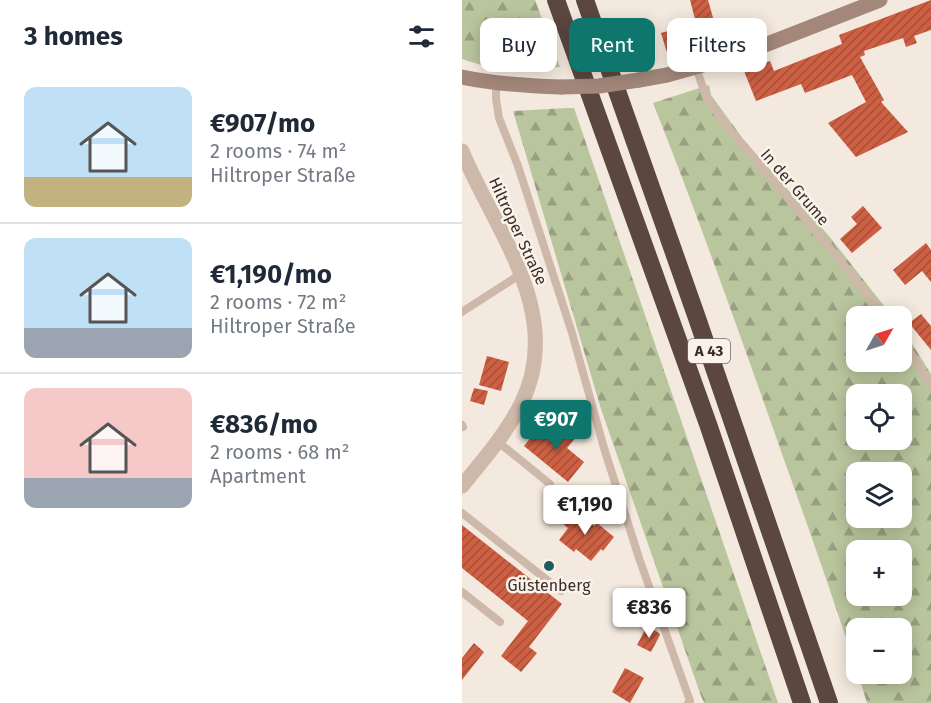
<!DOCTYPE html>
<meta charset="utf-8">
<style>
body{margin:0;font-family:"Fira Sans",sans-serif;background:#f6f6f7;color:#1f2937;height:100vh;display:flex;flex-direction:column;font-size:22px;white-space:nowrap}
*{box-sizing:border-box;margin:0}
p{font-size:20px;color:#747a83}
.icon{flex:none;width:33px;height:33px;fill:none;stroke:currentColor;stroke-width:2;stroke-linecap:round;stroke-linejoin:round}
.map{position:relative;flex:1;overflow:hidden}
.panel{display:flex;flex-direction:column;background:#fff;width:462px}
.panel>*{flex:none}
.hud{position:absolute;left:18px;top:18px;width:360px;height:54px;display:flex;gap:12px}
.needle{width:39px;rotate:51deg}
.controls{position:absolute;left:384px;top:306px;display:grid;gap:12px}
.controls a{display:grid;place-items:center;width:66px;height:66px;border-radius:12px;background:#fff;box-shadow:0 3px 15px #0003;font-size:30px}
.price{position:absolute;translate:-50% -51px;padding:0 14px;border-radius:6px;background:#fff;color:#222;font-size:20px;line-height:39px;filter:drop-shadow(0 2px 3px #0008)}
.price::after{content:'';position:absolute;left:50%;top:36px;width:18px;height:14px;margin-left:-9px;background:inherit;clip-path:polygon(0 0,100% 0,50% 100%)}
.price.active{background:#0f766e;color:#fff}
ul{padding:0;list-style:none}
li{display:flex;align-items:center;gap:18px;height:150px;padding:0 24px}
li+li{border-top:2px solid #e0e1e3}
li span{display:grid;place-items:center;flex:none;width:168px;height:120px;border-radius:12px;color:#555}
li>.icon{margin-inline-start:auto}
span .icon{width:72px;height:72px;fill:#fffc;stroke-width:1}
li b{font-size:26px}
h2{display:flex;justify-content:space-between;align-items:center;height:72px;padding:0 24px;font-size:26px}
.tag{padding:0 21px;border-radius:12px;background:#fff;box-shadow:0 3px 15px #0003;font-size:21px;line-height:54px}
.tag.active{background:#0f766e;color:#fff}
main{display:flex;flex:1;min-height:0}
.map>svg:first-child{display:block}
.forest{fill:url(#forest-firs);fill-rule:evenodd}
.building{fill:url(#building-hatch)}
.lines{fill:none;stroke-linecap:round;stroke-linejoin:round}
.lane{stroke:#ceb8a9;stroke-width:8}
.street{stroke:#ceb8a9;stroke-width:15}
.secondary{stroke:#a2877a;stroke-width:15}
.highway{stroke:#5c4740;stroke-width:18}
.secondary-bridge{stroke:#a2877a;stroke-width:15}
.poi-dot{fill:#1c5d5f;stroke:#fbf3eb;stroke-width:2}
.labels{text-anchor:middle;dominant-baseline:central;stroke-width:5;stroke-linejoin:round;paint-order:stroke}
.shield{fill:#fbf3eb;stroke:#746963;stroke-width:1.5}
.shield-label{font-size:15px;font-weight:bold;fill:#3a2e29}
.street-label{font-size:16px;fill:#3a2e29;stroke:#fbf3eb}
.poi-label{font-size:16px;fill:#3a2e29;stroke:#fbf3eb}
</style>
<main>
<section class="panel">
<h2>3 homes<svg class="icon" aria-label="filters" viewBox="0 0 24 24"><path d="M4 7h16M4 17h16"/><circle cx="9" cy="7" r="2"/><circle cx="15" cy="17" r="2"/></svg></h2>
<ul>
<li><span style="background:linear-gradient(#bfe0f5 75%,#c2b280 0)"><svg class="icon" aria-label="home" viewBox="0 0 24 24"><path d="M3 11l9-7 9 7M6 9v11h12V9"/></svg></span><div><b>€907/mo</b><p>2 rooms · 74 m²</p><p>Hiltroper Straße</p></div></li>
<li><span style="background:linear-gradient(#bfe0f5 75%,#9aa5b1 0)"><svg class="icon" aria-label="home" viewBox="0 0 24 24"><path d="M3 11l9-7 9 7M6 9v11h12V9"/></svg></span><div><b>€1,190/mo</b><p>2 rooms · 72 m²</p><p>Hiltroper Straße</p></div></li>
<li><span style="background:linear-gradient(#f6c9c9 75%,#9aa5b1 0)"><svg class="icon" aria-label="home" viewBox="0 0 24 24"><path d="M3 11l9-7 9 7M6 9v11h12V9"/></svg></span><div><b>€836/mo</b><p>2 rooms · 68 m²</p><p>Apartment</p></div></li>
</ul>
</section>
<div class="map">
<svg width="469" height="703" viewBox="0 0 469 703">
<defs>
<pattern id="forest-firs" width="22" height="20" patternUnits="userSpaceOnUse" patternTransform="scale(1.5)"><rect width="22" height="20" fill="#b9c59d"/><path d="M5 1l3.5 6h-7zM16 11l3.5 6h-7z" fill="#97a080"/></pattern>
<pattern id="building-hatch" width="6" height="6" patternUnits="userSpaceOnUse" patternTransform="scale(1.5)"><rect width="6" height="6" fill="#cd5f43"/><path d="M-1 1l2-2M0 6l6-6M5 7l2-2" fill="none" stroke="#a74f38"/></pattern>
</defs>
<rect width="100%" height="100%" fill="#f4e9de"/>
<path class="forest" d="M0,0H73L98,67L32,69L0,59Z
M247,85L249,95L281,139L367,236L430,316H394V362H440V328L469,374V703H405L396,674H440V628H394V669C371,597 346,526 320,454C279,337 237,219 191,103ZM394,394H440V440H394ZM394,472H440V518H394ZM394,550H440V596H394Z
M105,108H112L316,703H242L239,696L139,409L51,111Z"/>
<path class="building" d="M228,0H246L258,42L206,56L199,33L228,25L226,20L233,19Z
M469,0V30L452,36L455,43L444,47L441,38L402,51L403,55L398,57L422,100L419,102L446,132L394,157L366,123L404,102L390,75L343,93L339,84L294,101L282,71L308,61L312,71L380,44L377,35Z
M401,206L420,228L390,253L378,239L395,224L389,217Z
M464,243L469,250V282L460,271L443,285L431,270Z
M459,314L469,326V350L447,323Z
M25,356L47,362L39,391L17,385Z
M12,388L26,391L22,405L8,401Z
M103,423L117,434L105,448L122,462L106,482L62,446L77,427L91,438Z
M111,509L132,526L135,523L152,537L141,551L139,549L129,561L114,549L112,552L97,540L106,528L100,523Z
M0,525L100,604L67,647L75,653L59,672L39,656L66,621L0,568Z
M185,626L197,633L198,635L189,652L175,645Z
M12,643L22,652L0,680V658Z
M163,668L182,678L168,703L150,692Z"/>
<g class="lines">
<path class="lane" d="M234,67L244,97L264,125L377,259L422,316
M34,83V99L37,118L56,166L110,333L142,448L178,561L228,701L226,703
M0,312L59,274
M440,339L469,386
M0,425L1,427
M35,441L88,484
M0,513L99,591
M0,592L38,622"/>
<path class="street" d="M0,151C33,231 104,314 59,404C44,434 21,460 0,486"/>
<path class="secondary" d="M0,77C33,84 66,86 99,87
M177,80L205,75L280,54L418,0"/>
<path class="highway" d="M94,0L246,424L340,703
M123,0L235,318L367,703"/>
<path class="secondary-bridge" d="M99,87L137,86L177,80"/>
</g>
<circle class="poi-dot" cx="87" cy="566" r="6"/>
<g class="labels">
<rect class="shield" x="226" y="339" width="42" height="24" rx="4.5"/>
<g class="shield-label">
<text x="247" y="351">A 43</text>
</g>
<g class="street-label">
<text transform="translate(333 187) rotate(49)">In der Grume</text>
<text transform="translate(56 231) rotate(65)">Hiltroper Straße</text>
</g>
<g class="poi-label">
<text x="87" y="585">Güstenberg</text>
</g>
</g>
</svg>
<div class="controls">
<a><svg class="needle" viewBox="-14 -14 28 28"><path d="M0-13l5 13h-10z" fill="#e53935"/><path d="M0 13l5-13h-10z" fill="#747a83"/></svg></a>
<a><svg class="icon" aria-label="locate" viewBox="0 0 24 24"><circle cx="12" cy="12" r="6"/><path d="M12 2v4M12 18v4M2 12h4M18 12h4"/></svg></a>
<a><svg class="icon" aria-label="layers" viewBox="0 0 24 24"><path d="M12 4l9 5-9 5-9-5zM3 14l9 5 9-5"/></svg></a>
<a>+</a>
<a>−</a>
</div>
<b class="price active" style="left:94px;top:451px">€907</b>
<b class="price" style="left:123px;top:536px">€1,190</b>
<b class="price" style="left:187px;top:639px">€836</b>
<div class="hud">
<a class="tag">Buy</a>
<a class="tag active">Rent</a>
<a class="tag">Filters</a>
</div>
</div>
</main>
